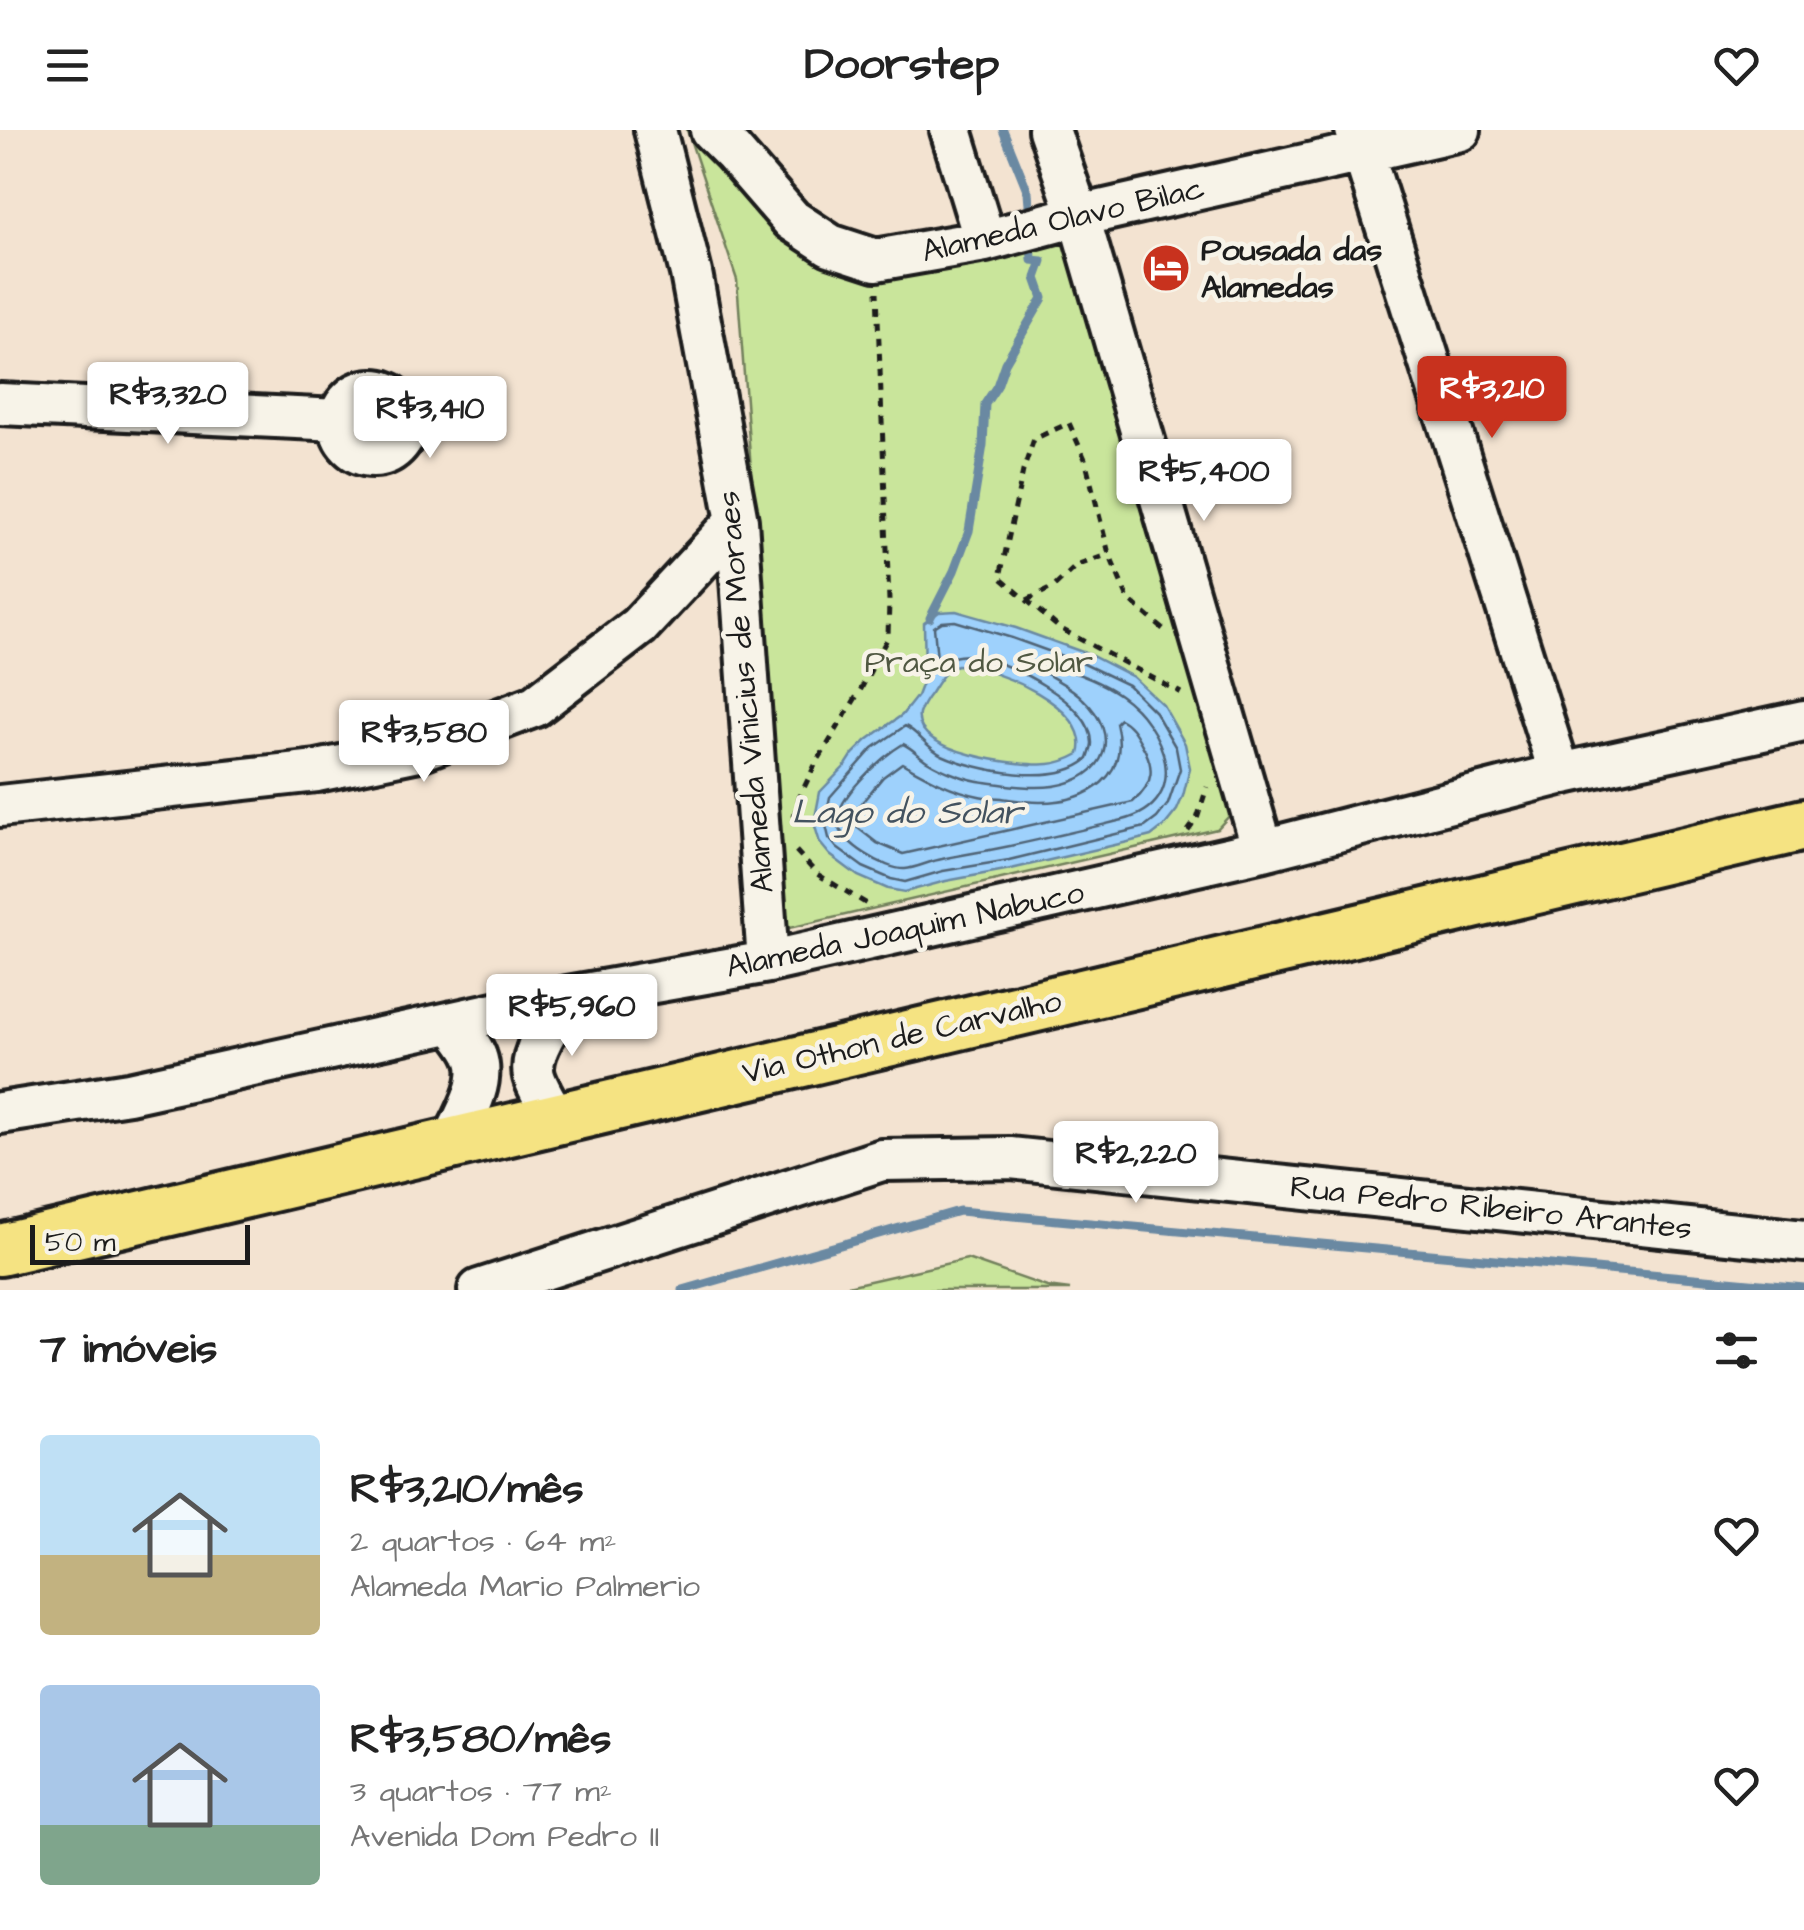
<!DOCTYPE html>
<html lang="pt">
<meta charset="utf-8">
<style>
body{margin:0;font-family:"Architects Daughter",sans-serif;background:#f6f6f6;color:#222;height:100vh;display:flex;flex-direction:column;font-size:38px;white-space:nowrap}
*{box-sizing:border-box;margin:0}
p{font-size:32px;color:#767676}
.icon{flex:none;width:55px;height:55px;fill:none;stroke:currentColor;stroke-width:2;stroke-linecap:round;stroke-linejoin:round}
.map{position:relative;height:1160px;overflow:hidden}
.drawer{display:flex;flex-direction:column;background:#fff;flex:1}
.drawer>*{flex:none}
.scale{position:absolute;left:30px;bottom:25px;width:220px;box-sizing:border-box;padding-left:10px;border:5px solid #1c1c1c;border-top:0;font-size:28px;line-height:35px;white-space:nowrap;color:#1c1c1c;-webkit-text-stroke:8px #f7f3e8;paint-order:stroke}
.price{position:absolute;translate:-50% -85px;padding:0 22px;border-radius:10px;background:#fff;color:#222;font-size:32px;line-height:65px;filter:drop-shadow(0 2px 5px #0008)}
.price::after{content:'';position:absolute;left:50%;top:60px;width:30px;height:22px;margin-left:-15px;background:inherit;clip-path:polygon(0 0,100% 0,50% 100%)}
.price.on{background:#c8321e;color:#fff}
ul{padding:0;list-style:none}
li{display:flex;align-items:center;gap:30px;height:250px;padding:0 40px}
li span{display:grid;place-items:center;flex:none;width:280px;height:200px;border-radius:10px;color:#555}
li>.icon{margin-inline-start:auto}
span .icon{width:120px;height:120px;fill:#fffc;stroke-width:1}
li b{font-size:42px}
h2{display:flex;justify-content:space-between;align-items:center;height:120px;padding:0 40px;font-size:42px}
header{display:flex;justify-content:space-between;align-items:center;height:130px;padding:0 40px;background:#fff;font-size:45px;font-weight:800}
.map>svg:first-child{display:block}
.green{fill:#c9e59b;stroke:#72805c;stroke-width:2.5}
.water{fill:#9ed1fc;stroke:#6a89a2;stroke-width:2.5;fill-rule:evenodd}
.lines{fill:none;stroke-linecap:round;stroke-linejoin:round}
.shore{stroke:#506476;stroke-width:2.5}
.stream{stroke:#6a89a2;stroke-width:9}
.minor-casing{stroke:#1c1c1c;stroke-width:48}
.major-casing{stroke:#1c1c1c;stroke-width:58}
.path{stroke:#1c1c1c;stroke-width:5;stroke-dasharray:8 8;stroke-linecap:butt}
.minor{stroke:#f7f3e8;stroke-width:40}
.major{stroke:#f5e382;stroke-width:50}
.labels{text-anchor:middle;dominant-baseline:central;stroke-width:9;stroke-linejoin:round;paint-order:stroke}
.street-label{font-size:32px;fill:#1c1c1c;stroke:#f7f3e8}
.poi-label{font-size:32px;font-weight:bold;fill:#1c1c1c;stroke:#f7f3e8;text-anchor:start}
.park-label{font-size:32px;fill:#505842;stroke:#f7f3e8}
.water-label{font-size:35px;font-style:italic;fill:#43525f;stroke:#f7f3e8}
</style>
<header><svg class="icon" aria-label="menu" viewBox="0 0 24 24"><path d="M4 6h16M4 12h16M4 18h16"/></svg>Doorstep<svg class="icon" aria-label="heart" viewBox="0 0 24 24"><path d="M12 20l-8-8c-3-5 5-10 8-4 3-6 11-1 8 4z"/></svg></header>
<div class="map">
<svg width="1804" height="1160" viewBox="0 0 1804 1160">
<rect width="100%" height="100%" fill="#f3e3d1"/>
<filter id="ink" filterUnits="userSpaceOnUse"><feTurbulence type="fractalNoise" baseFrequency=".01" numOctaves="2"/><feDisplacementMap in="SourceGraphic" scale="20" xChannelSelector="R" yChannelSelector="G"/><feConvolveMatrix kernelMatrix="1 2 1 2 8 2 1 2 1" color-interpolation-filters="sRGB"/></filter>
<g filter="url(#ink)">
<path class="green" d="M687,0H700L776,92L866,150L1073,100L1243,671L1217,699L785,799L737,150Z
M967,1129L1047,1157L1070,1160H830Z"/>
<path class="water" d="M956,481L1016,498L1088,524L1133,547L1163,575L1185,614L1190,638L1183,666L1177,680L1165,695L1151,706L1128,712L1011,739L946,751L905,762L888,759L858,746L830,725L820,713L814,693L820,662L846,635L853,624L867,610L902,585L917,566L925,545L924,493L939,482ZM957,535C994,537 1093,577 1079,624C1070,629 1060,633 1049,634C1023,637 912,623 919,584C921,578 927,568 931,563C938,552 945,539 957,535Z"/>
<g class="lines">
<path class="shore" d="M955,491L1012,508L1084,534L1128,555L1155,582L1176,618L1180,639L1168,674L1157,688L1145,697L1009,730L943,741L905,752L891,749L863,737L837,718L829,708L825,691L830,667L873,618L905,596C918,602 927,618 942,625C977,641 1056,657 1088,629C1089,626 1092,616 1092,613C1092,573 1009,532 975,526C961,523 949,529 937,529L934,497L942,492Z
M1048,534C1072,541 1100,551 1120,565C1165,596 1194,672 1123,690C1085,699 1048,708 1010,716C987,721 964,724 942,729C930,731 917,738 905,739C886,740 841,713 838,693C834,669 883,626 903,614C912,618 919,626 927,631C943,641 967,650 985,652C1007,655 1032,659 1054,656C1107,648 1122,606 1083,569C1073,558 1058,551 1045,543L1044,538Z
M1120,589C1130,594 1135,602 1141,613C1155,636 1155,653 1133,672L903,724L877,713L854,695L855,681L883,647L902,633C927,647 949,660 979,666C986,668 994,667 1002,668C1015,670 1027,672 1040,672C1089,672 1130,647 1116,593Z"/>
<path class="stream" d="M1003,0L1028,62L1030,87
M930,488L954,441L969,401L983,315L985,274L997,256L1005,233L1043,168L1036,148L1042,131L1032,130L1031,108
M683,1160L959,1081L1804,1158"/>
<g class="minor-casing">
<path id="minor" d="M655,0L691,143L737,391L768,832
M711,0L733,22L792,90L830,115L876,130L985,111L1070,88L1460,0
M951,0L985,111
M1049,0L1079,87L1263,720
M1356,0L1560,644
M340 293a33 33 0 1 1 66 0a33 33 0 1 1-66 0Z
M0,274L339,290
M0,676L317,641L419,620L535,576L639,496L737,391
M0,983L129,963L568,867L768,832L1263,720L1560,644L1804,591
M556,989C549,976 538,960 534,946C528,923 555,886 568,867
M452,1013C463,989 486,954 476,927C472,915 460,902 453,892
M479,1160L882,1030L1010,1028L1804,1111"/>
</g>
<g class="major-casing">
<path id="major" d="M0,1120L1804,695"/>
</g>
<path class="path" d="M1027,470L1054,457L1076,436L1109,424
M1163,499L1128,469L1109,424L1085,329L1069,293L1034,309L1023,341L1000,447L1059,498L1181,563
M794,687L799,668L814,637L861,559L888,507L889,471L877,162
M1188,701L1197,689L1207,657
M796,721L817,744L867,774"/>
<use href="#minor" class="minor"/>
<use href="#major" class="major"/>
</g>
</g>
<defs>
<g id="hotel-disc" transform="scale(2.5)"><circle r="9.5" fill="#c8321e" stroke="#f7f3e8"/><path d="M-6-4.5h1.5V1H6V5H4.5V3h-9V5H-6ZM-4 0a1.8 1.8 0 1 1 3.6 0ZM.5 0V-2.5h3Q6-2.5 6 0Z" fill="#fff"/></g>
</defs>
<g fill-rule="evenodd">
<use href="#hotel-disc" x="1166" y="138"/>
</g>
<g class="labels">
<g class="street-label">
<text transform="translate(1063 90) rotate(-13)">Alameda Olavo Bilac</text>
<text transform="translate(746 562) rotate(-95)">Alameda Vinicius de Moraes</text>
<text transform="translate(905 800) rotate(-12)">Alameda Joaquim Nabuco</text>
<text transform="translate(902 907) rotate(-13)">Via Othon de Carvalho</text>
<text transform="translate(1491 1078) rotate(6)">Rua Pedro Ribeiro Arantes</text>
</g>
<g class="poi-label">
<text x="1201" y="120">Pousada das<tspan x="1201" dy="37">Alamedas</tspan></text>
</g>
<g class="park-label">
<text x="979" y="532">Praça do Solar</text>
</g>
<g class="water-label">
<text x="907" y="682">Lago do Solar</text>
</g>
</g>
</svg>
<div class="scale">50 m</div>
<b class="price on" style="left:1492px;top:311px">R$3,210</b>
<b class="price" style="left:168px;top:317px">R$3,320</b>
<b class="price" style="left:430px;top:331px">R$3,410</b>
<b class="price" style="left:1204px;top:394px">R$5,400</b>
<b class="price" style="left:424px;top:655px">R$3,580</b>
<b class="price" style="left:572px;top:929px">R$5,960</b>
<b class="price" style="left:1136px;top:1076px">R$2,220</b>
</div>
<section class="drawer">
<h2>7 imóveis<svg class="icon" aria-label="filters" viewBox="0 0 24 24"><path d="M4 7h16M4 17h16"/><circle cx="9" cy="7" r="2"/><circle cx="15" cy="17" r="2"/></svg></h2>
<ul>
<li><span style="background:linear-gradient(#bfe0f5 60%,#c2b280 0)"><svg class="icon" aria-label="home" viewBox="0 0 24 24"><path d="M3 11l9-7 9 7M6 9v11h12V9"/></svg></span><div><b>R$3,210/mês</b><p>2 quartos · 64 m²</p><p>Alameda Mario Palmerio</p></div><svg class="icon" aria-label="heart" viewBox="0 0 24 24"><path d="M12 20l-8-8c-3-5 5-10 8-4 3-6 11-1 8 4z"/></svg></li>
<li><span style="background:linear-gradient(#a9c7e8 70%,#7fa58c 0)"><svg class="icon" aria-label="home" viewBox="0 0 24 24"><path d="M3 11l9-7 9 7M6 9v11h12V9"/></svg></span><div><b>R$3,580/mês</b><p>3 quartos · 77 m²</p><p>Avenida Dom Pedro II</p></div><svg class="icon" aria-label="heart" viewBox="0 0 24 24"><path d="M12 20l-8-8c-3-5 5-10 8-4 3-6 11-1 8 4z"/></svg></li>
</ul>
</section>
